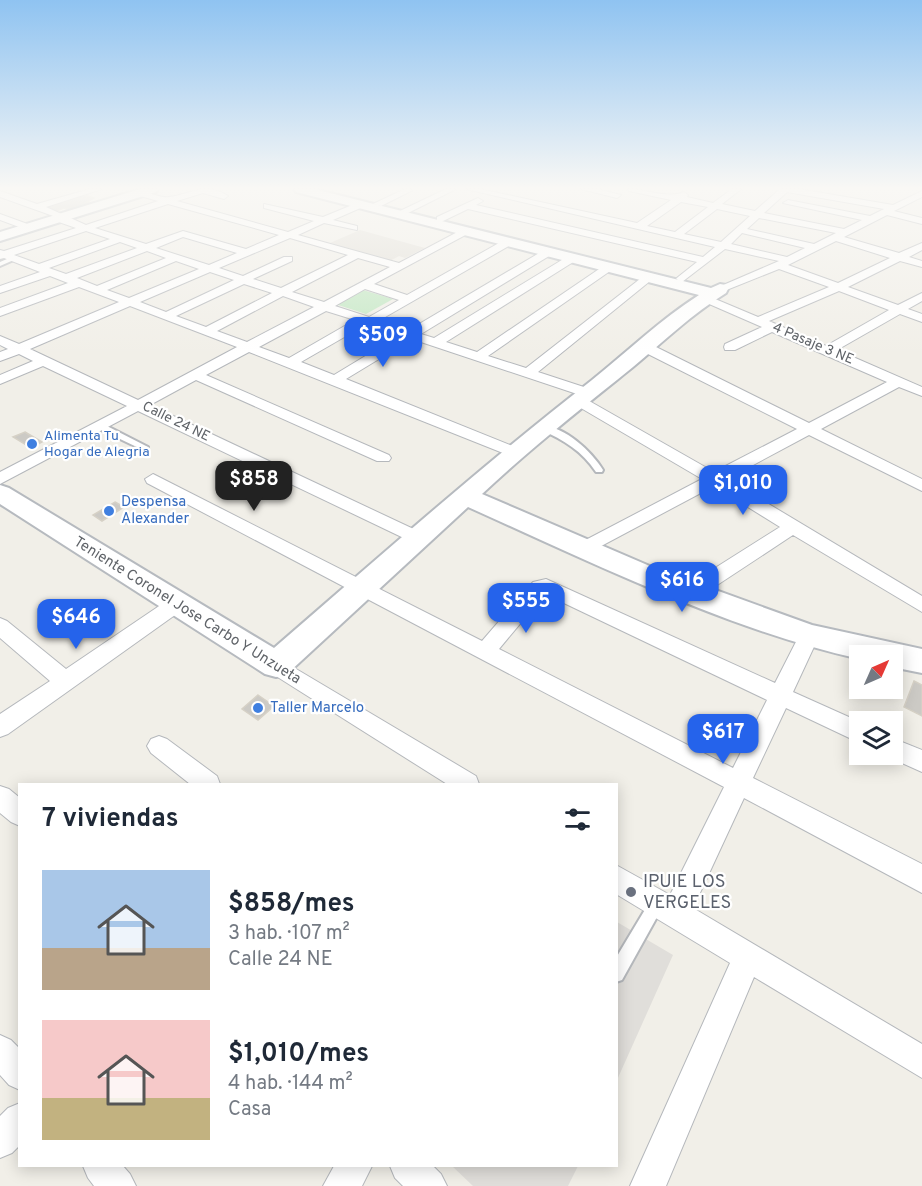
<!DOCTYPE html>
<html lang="es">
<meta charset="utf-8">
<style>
body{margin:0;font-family:Overpass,sans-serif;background:#f6f6f7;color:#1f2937;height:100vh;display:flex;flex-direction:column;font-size:22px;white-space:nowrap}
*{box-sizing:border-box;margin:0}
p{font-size:20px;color:#747a83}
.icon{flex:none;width:33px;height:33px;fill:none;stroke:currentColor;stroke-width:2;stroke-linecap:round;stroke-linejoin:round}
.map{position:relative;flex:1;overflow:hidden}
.panel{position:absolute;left:18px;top:783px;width:600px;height:384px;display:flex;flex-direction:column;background:#fff;border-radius:0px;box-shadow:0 3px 15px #0003}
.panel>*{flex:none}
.needle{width:39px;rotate:45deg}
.tools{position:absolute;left:849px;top:645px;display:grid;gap:12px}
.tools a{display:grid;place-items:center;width:54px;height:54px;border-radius:0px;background:#fff;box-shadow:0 3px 15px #0003;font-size:30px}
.price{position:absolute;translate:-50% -51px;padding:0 14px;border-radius:12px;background:#2563eb;color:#fff;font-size:20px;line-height:39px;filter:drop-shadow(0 2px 3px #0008)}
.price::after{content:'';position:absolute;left:50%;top:36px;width:18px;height:14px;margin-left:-9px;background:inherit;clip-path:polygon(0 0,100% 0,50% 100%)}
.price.selected{background:#222;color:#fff}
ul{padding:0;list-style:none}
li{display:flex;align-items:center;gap:18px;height:150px;padding:0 24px}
li span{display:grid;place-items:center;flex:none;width:168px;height:120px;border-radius:0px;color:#555}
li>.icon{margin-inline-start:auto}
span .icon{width:72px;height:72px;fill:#fffc;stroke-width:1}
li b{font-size:26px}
h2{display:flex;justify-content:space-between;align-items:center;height:72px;padding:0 24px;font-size:26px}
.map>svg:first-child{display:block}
.industrial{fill:#e0deda}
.education{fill:#e1ded6}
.green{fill:#c5e8c5}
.building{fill:#cccac5;stroke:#d6d1c6;stroke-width:1.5}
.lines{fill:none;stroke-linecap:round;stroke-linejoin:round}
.lane-casing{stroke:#b5b8bc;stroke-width:4}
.street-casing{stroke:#b5b8bc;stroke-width:2}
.secondary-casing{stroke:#b6babf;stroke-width:4}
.lane{fill:#fff;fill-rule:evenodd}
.street{fill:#fff;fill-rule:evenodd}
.secondary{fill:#fff;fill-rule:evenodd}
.shop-dot{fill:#3f7fe0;stroke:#fff;stroke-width:2}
.worship-dot{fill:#6b7280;stroke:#fff;stroke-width:2}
.labels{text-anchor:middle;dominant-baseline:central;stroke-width:4.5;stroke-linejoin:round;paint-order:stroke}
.far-street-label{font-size:14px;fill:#5f6368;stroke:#fff}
.far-shop-label{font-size:14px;fill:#366cbe;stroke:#fff;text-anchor:start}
.shop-label{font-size:15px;fill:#366cbe;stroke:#fff;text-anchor:start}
.street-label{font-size:15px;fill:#5f6368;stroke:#fff}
.near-worship-label{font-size:18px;fill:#5b616d;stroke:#fff;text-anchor:start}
</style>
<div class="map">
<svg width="922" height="1186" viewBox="0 0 922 1186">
<rect width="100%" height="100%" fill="#f1efe8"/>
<path class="industrial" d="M617,922L673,955L617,1080Z
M452,1166H578L568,1186H473Z"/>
<path class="education" d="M360,230L425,248L405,258L399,256L390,261L330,243Z"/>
<path class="green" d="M363,290L393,299L366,314L335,304Z"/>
<path class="building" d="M85,195L94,198L87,202L94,204L73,211L64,208L56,211L43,208Z
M25,432L42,442L31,448L13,437Z
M115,502L124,507L102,521L93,515Z
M914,681L922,685V716L904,707Z
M258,695L274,706L258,720L242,709Z"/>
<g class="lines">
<g class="lane-casing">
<path id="lane" d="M14,256L16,257V259L0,266V262Z
M97,424H103L148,447L147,449H141L97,428Z
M541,426C564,425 592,452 603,470L602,472H596C582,451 564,440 541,430Z
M657,896L662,898L664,903L662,908L622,980L616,982V958L652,898Z"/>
</g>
<g class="street-casing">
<path id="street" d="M90,189H102L46,207L86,225L158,201L137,195V191C148,190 159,199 169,197C191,194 206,181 228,196L224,199L203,193L177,201L288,232L314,221L264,208V204L323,217L362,201L367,204L365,206L333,220L357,226V230L324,223L298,235L399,263L465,228H471V232L374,284L407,295L506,239H514V243L380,320L409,330L546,249H554V253L421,334L434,338L570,255H578V259L446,342L477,352L605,265H613V269L488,356L526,368L645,275L649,274L655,277L538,372L593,390L595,393L593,396H583L412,339L346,379L520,449L522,452L520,455H508L249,352L206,375L389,455L391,458L389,461H377L196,380L150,405L422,533L425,537L422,541H410L138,411L0,484V472L127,406L43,366L0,384V375L33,361L19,354L0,361V352L8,349L0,345V336L19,344L119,302L79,287L0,316V308L68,283L50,276L0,293V286L40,272L4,258L0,259V250L4,251L76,228L56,221V217L0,197V191L37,204ZM168,204L279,235L246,249L183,231L146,244L95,228ZM86,231L110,239L39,264L14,255ZM183,237L237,253L209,265L156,248ZM290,238L348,255L281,288L253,279L292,261V257H284L243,276L219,268ZM120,242L137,248L66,274L49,268ZM147,251L166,258L97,286L77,278ZM358,258L390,267L324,302L292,292ZM176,261L199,269L129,298L107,290ZM210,272L234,280L166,312L140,302ZM244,284L272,293L206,327L176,316ZM365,289L399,300L369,317L335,306ZM283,296L314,307L247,342L217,331ZM130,306L237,347L138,400L30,349ZM326,311L355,320L289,358L259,347ZM367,324L400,335L334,375L301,362Z
M405,189L413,190L381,206L373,204Z
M446,189H456L408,213L400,211Z
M466,189H480L637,223L671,200L629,191L628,189C645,189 669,199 684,192L688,195L687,197L713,203L732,189H741L722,204L755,211L780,189H799L893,205L922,191V197L894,211L922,218V224L887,215L844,237L899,253L922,243V250L909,257L922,261V267L900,261L848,287L898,305L922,293V301L908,309L922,314V322L900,314L837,350L922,387V396L899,387L821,429L922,479V491L809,435L727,479L922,596V612L793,535L699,597L692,599L685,597L682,592L685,587L780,527L714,486L590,552L584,554L578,552L575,548L578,544L702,479L574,404L572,401L574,398H584L714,472L797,429L640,350L639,347L640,344H650L809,423L887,382L772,332L735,350H725L724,347L725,344L762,327L700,300V296H708L758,317L829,287L779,269L724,291H716L714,289L779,261L725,249L682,282L676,279L678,277L697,262L468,209L443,221H437V217L478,198L483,201L476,205L703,257L715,247ZM787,192L884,209L870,216L788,200L783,203L862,220L844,229L764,213ZM681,202L708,207L675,232L647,226ZM717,209L750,216L721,242L684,234ZM759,218L836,233L814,244L747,229ZM742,233L805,248L787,257L731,244ZM836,241L890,258L838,283L788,265ZM839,291L889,310L826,346L769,321Z
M581,189H597L621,195L617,198Z
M0,214L33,226L35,228L30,231L0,220Z
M153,474L482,641L533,582L546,579L775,683L802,630L809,628L816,630L819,636L793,692L860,722V743L786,708L753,778L922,864V893L744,798L693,908L922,1044V1078L754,977L666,1186H630L730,963L616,894V865L670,895L724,787L147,483L145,479ZM545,594L767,700L733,768L499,649Z
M175,598L182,600L185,605L182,610L8,734L0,737V714L50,681L0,638V618L7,621L66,669L168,600Z
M276,657L476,776L479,784H447L268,671L265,665L268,659Z
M159,736L167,739L217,776L220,784H190L151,753L147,746L151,739Z
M892,738L922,750V772L884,755L892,754Z
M0,786L9,789L20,798V826L11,822L0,813Z
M0,1035L11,1040L20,1049V1090L9,1085L0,1075Z
M20,1103V1145L12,1153L0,1158V1116L8,1108Z
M83,1166H123L130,1174L136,1186H94L88,1178Z
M334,1166H372L362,1186H323Z
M390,1166H433L441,1174L447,1186H403L395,1178Z"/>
</g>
<g class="secondary-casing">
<path id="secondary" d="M140,189H158L156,192L0,241V232Z
M294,189H314L711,288L720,284L726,285L728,289L726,293C692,314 664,341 633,367C582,408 530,449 482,494L652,567L812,625L922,649V673L892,667V656H860V659C726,629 593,563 468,507L287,674L276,677L265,674L0,504V485L9,488L274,648C379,557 483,465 592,380C627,352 661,319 699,295L296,192Z"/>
</g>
<use href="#lane" class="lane"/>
<use href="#street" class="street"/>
<use href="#secondary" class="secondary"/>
</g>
<linearGradient id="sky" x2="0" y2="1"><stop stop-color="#8fc3f1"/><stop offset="0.53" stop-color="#f9f8f5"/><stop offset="1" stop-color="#f9f8f5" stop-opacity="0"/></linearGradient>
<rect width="922" height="355" fill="url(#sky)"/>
<g class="shop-dot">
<circle cx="32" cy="444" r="6"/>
<circle cx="109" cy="511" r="6"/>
<circle cx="258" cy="708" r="6"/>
</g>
<circle class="worship-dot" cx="631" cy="892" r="6"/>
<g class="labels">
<g class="far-street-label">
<text transform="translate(813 344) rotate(23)">4 Pasaje 3 NE</text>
<text transform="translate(176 422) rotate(26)">Calle 24 NE</text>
</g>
<g class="far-shop-label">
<text x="44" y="436">Alimenta Tu<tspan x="44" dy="16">Hogar de Alegria</tspan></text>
</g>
<g class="shop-label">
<text x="121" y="502">Despensa<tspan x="121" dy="17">Alexander</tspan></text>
<text x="270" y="708">Taller Marcelo</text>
</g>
<g class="street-label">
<text transform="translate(187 611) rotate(32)">Teniente Coronel Jose Carbo Y Unzueta</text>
</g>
<g class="near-worship-label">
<text x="643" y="882">IPUIE LOS<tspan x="643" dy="21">VERGELES</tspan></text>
</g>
</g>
</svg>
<div class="tools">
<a><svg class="needle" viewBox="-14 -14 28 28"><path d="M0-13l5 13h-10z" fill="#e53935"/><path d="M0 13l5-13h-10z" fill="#747a83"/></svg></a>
<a><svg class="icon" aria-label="layers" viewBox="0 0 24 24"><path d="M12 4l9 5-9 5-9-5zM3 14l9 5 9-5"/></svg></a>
</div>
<b class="price" style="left:383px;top:368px">$509</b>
<b class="price selected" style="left:254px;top:512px">$858</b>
<b class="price" style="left:743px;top:516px">$1,010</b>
<b class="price" style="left:682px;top:613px">$616</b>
<b class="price" style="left:526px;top:634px">$555</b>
<b class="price" style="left:76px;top:650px">$646</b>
<b class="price" style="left:723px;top:765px">$617</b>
<section class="panel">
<h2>7 viviendas<svg class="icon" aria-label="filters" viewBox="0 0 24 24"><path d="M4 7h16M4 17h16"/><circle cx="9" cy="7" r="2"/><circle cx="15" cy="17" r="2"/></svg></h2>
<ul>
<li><span style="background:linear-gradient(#a9c7e8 65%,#b9a48a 0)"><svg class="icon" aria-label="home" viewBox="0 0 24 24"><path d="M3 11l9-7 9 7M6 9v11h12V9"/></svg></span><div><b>$858/mes</b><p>3 hab. · 107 m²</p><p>Calle 24 NE</p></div></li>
<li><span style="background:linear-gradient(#f6c9c9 65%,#c2b280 0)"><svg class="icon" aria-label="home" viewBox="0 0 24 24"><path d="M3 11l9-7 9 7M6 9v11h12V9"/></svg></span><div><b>$1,010/mes</b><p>4 hab. · 144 m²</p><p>Casa</p></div></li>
</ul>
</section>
</div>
